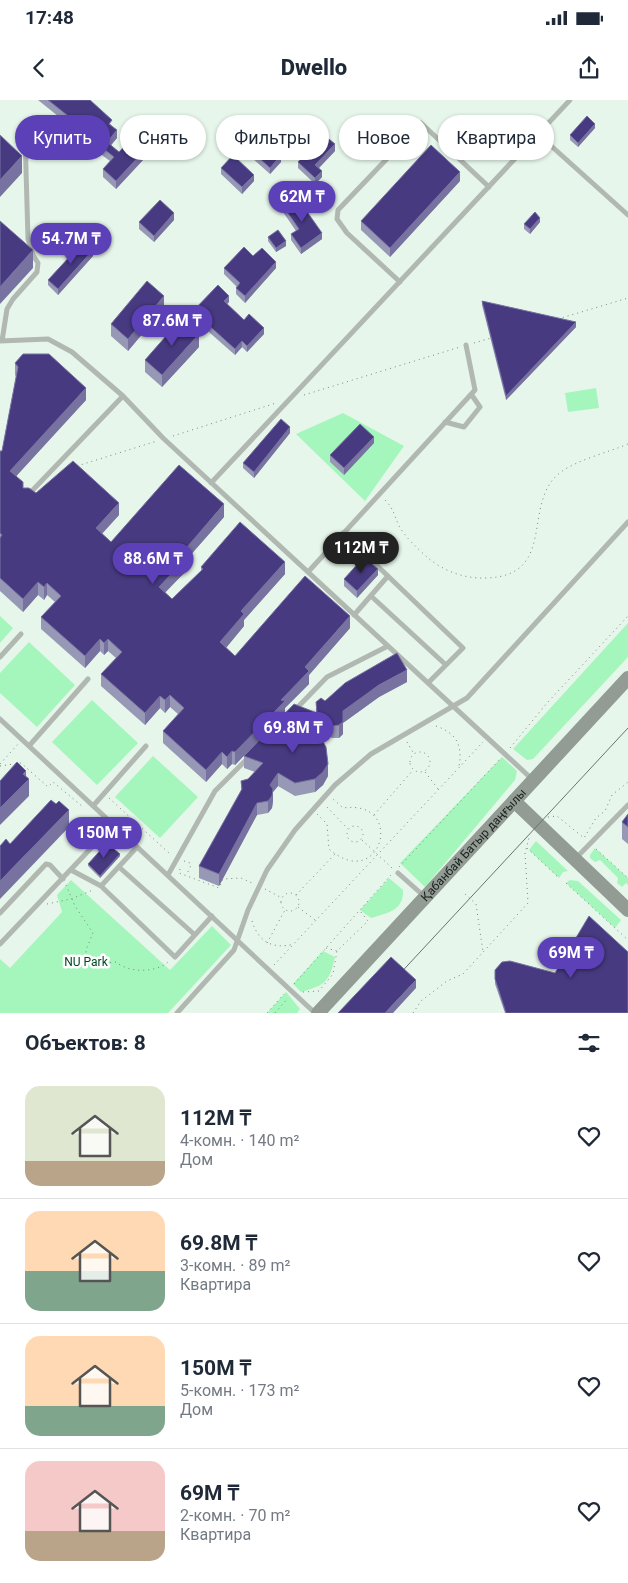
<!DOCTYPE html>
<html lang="ru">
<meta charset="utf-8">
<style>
body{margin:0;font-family:Roboto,sans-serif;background:#f6f6f7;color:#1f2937;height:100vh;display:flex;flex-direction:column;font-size:19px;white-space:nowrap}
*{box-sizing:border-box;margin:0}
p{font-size:16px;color:#747a83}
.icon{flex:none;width:28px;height:28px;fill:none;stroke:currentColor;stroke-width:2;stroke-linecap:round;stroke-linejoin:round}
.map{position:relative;height:913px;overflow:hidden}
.sheet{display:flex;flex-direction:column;background:#fff;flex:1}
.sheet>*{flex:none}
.guide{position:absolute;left:15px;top:15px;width:599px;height:45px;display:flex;gap:10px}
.price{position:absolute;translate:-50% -42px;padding:0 11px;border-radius:18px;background:#5c40b8;color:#fff;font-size:16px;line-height:32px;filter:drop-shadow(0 1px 2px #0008)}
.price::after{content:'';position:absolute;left:50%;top:30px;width:15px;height:11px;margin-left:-8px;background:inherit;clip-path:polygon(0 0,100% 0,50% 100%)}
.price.on{background:#222;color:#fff}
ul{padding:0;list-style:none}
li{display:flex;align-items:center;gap:15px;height:125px;padding:0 25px}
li+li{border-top:1px solid #e0e1e3}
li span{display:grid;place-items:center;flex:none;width:140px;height:100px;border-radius:15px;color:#555}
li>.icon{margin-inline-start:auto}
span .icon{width:60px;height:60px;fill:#fffc;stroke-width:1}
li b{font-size:21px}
h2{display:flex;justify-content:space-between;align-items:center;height:60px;padding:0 25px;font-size:21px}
.pill{padding:0 18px;border-radius:22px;background:#fff;box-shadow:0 1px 4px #0004;font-size:18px;line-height:45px}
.pill.on{background:#5c40b8;color:#fff}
.status{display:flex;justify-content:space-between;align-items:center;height:35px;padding:0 25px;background:#fff;direction:ltr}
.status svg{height:14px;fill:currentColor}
header{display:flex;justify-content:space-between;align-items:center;height:65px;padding:0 25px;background:#fff;font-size:22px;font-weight:800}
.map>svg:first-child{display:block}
.green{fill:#a5f6bd}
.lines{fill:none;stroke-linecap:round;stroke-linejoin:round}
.path{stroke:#7a857d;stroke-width:1;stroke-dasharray:1 4;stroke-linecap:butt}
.lane{stroke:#b1b8b2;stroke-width:5}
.secondary{stroke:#929b94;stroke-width:14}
.tram{stroke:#6a746d;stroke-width:1}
.wall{fill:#9698b5}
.shaded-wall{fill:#7772a0}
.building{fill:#473a80;stroke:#7772a0}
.labels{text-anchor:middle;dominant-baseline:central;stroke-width:5;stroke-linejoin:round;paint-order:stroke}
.street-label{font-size:12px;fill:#191f1b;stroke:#fff}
.park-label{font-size:12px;fill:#034522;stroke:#fff}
</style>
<div class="status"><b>17:48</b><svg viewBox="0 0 49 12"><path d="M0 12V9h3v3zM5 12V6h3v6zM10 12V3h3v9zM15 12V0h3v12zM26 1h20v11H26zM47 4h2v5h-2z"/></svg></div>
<header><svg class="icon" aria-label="back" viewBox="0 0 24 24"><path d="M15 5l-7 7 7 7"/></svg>Dwello<svg class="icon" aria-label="share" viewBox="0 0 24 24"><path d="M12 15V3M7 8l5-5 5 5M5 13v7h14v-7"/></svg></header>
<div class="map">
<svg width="628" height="913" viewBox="0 0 628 913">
<rect width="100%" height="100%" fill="#e6f6ea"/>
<path class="green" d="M596,288L599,308L568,312L565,293Z
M343,313L404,346L365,401L296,334Z
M0,516L13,528L0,543Z
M628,523V557L533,659L527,660L513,649Z
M29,542L75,585L37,627L0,593V573Z
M92,600L138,643L97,685L52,642Z
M153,656L198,697L160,738L115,697Z
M502,657L517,671L515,680L425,787L400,763Z
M536,741L568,771L563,772L559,778L529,750Z
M595,748L628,778V785L626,783L622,787L617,783L618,778L600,760L595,762L590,758V755Z
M389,778L403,790C404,811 387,813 371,818L360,810Z
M71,780L170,870L212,826L231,845L168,913H0V859L10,868L62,812L57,795Z
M570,780L578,781L621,820L615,828L566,783Z
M323,851L335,857C329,882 326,885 301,892L293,884Z
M286,892L300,909L297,913H267Z"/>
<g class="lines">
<path class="path" d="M558,219L628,198
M474,243L491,238
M304,295L460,247
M173,336L276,303
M77,366L157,341
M385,400C394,409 394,415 399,426C405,437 418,449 427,457C443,471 465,479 486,478C559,476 520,402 561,372C577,360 609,352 628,344
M436,626C456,633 463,645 459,666
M407,642L414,654
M510,648L547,603L628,516
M410 662a10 10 0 1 1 20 0a10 10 0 1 1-20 0Z
M0,664L18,644
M0,666L21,663L48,687L53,682L83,707
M425,672L438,689
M109,698L170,754
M327,707L348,729
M317,714L327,724L329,749C381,794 407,699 343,708L332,698
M374,715L413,670
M548,717L557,716L584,738L596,718L605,711L612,695L628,682
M347 734a8 8 0 1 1 16 0a8 8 0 1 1-16 0Z
M362,740L392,768
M527,748L559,778
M596,749L628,778
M184,761L190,763L191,765L187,774
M399,767L501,658
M180,769L179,773L219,788L223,779L241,778L252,783
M566,783L628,840
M66,785L75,806L93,833L86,850V862L97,864L116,862C129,873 155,873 168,862
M265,789L282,798
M281 802a9 9 0 1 1 18 0a9 9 0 1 1-18 0Z
M465,794L476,804L483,852
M296,795L335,754
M47,804L71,799L93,790
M298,807L315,820
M252,821C258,841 272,850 294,844
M267,843L285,810
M326,848L337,851L368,821L360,811
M274,865L483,642
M294,884L391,775
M303,892L319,891L333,874L337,851
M267,913L284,894
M275,913L288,898
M413,913L421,901L447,881L463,874L528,803L525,753L529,738"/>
<path class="lane" d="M539,35L628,115
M400,182L347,133L337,119L338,110L421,23L489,87
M0,241L48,239L72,252L123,296
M2,241L7,209L13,199L37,172L38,163L33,155L28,139L25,35
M445,322L464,327L480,307L471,294
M211,383L570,0
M28,395L123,296L163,338L533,680
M343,433L463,548L428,583
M308,472L475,290L466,245
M371,496L446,565
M354,515L388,476
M0,557L21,534
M295,610L327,577L388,546
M0,619L315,913
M29,646L88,579
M93,706L146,646
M137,747L101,786L175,857L212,816
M576,758L628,705
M119,767L195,835
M71,770L101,786
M398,773L425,797
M168,775L215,691L247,659
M0,813L46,764L50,765L63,779
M0,844L113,725
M177,913L234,850L248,810L267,770L295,730L335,685L371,654L467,598L628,422"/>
<g class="secondary">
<path d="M514,701L628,810"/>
<path id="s1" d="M318,913L628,578"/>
</g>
<path class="tram" d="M395,879L628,628"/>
</g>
<path class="wall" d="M38,0H90L112,26L117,38L111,45L119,52L143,60L116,89L103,77V69L110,61L99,53V49Z
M595,28L578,47L570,40V35Z
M243,43L281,62L270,74L243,50Z
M335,51L319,68L322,77L315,84L298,68V62Z
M221,68L254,81L242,94L221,74Z
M460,81L390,157L361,130V121Z
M283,106L322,139L301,154L291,140V134L296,131L283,112Z
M174,120L154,142L139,129V122Z
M540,122L530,134L524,129V124Z
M268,137L286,146L276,152L268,141Z
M93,156L58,195L48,185V180Z
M253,156L276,168L245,203L236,194V188L237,187L224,174V168Z
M482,201L576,227L506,300L482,205Z
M229,202L227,204L244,220L264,234L247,252L242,247L235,255L193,218V211Z
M164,208L128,251L111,236V224Z
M199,247L162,287L145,272V260Z
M15,263L86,300L16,376L23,388L36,393L119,415L102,434L111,442L224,417L187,459V470L165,492L172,499L201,471V467L285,474L244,520V526L226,548L235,556L350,528L309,575V584L285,608V613L235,665L232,664L227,669L222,664L206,682L163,643V631L178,614L170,607L165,613L160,608L145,625L101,586V574L116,558L108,551L104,555L100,551L85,568L41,529V517L55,502L47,495L44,500L38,495L23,512L0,491V351H2L16,277L15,275Z
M290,333L254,378L243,368V363Z
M374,343L344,375L330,362V355Z
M378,475L357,498L344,486V479Z
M407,582L379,597L343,623V634L339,638H332L326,634L321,639L328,676L323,685L315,692L295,696L278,686L273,692V701L272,708L268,713L257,715L219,786L199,778V766L241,692V681L248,679L255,672L244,668V656L316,613V602Z
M628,714V744L622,739V722Z
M120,756L100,778L88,766V764Z
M495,870L555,873L628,913H505L495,884Z"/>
<path class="shaded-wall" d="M595,24V28L578,47V43Z
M117,30V38L107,50V42Z
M335,44V51L315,72V65Z
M143,52V60L116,89V81Z
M281,55V62L270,74V68Z
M22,56V73L0,97V80Z
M322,71V77L315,84V78Z
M460,72V81L390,157V148Z
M254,75V81L242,94V87Z
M174,113V120L154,142V136Z
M540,118V122L530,134V129Z
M322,133V139L301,154V148Z
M286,141V146L276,152V148Z
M33,150V168L0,204V187Z
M93,150V156L58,195V189Z
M276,162V168L245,203V196Z
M164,196V208L128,251V239Z
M229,196V202L224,207V201Z
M576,222V227L506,300V296Z
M264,228V234L247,252V246Z
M199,234V247L162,287V275Z
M242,241V247L235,255V249Z
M86,288V300L10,383V371Z
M290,327V333L254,378V372Z
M374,337V343L344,375V368Z
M119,403V415L96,440V428Z
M224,404V417L187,459V470L159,499V487L182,453Z
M285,462V474L244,520V526L220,555V542L241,511Z
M378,469V475L357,498V491Z
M38,482V495L23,512V499Z
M47,483V495L44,500V487Z
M350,516V528L309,575V584L285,608V613L235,665V652L281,600L305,567Z
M100,539V551L85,568V556Z
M108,539V551L104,555V543Z
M407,570V582L379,597L343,623V634L339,638V625L343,611L379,585Z
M170,595V607L165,613V600Z
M160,596V608L145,625V613Z
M326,622V634L313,646V634Z
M232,651V664L227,669V657Z
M222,652V664L206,682V670Z
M328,664V676L323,685L315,692V679Z
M26,671V681L29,679V696L0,725V708Z
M278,673V686L273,692V701L272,708L268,713V701L270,685Z
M257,703V715L219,786V774Z
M69,710V727L0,799V781Z
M120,754V756L100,778V776Z
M416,880V888L393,913H385Z"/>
<path class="building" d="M48,0H90L112,20L109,24L117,30L107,42L119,52L130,40L143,52L116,81L103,69L114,57L99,45L101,42Z
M587,16L595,24L578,43L570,35Z
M253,31L281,55L270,68L243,43Z
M323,34L335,44L315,65L322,71L315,78L298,62Z
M0,35L22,56L0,80Z
M431,45L460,72L390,148L361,121Z
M233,55L254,75L242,87L221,68Z
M296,96L322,133L301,148L291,134L299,129L283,106Z
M160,100L174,113L154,136L139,122Z
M535,112L540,118L530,129L524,124Z
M0,121L33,150L0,187Z
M278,130L286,141L276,148L268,137Z
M84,141L93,150L58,189L48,180Z
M244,147L253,156L262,148L276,162L245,196L236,188L240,183L224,168Z
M147,181L164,196L128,239L111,224Z
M218,185L229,196L224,201L244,220L249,214L264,228L247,246L242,241L235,249L193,211Z
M482,201L576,222L506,296Z
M181,219L199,234L162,275L145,260Z
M23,254H49L86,288L10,371L23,382V388H29L36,393L73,361L119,403L96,428L111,442L179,365L224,404L182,453L187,457L159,487L172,499L203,469L201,467L240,422L285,462L241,511L244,514L220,542L235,556L305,476L350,516L305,567L309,571L281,600L285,601L235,652L232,651L227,657L222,652L206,670L163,631L184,608L170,595L165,600L160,596L145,613L101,574L122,552L108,539L104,543L100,539L85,556L41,517L61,496L47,483L44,487L38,482L23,499L0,478V438L2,435L0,433V351H2L18,267L15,263Z
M281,319L290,327L254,372L243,363Z
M360,324L374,337L344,368L330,355Z
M364,457L378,469L357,491L344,479Z
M397,553L407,570L379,585L343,611V622L339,625L332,626L326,622L313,634L322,640L326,647L328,664L323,672L315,679L295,683L278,673L270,685L273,689L272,696L268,701L257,703L219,774L199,766L242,689L241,681L248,679L263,663L244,656L294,604L317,613L316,602L321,598L325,601L345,583Z
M17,662L26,671L23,674L29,679L0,708V681Z
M51,700L56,704L59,701L69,710L0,781V746L6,739L10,744Z
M628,714V727L622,722Z
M107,743L120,754L100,776L88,764Z
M589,816L628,852V913H506L495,879V870L502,862L510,861L555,873Z
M391,857L416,880L385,913H338Z"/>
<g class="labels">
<g class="street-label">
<text stroke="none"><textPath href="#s1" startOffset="229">Қабанбай Батыр даңғылы</textPath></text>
</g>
<g class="park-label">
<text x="86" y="862">NU Park</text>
</g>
</g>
</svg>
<b class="price" style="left:302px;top:123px">62M ₸</b>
<b class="price" style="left:71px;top:165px">54.7M ₸</b>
<b class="price" style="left:172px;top:247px">87.6M ₸</b>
<b class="price on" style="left:361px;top:474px">112M ₸</b>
<b class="price" style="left:153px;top:485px">88.6M ₸</b>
<b class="price" style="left:293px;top:654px">69.8M ₸</b>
<b class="price" style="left:104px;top:759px">150M ₸</b>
<b class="price" style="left:571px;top:879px">69M ₸</b>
<div class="guide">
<a class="pill on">Купить</a>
<a class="pill">Снять</a>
<a class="pill">Фильтры</a>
<a class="pill">Новое</a>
<a class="pill">Квартира</a>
</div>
</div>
<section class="sheet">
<h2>Объектов: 8<svg class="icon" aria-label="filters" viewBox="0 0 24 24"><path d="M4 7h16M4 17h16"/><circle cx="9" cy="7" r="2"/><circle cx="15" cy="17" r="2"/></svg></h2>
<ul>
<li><span style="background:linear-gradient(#dfe7d0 75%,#b9a48a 0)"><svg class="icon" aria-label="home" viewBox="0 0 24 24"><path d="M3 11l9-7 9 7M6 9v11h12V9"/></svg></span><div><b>112M ₸</b><p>4-комн. · 140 m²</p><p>Дом</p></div><svg class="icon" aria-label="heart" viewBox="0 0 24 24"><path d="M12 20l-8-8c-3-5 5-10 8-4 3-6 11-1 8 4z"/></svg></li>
<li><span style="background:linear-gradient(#ffd9b3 60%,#7fa58c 0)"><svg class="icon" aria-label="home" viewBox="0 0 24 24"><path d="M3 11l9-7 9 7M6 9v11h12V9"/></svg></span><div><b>69.8M ₸</b><p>3-комн. · 89 m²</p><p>Квартира</p></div><svg class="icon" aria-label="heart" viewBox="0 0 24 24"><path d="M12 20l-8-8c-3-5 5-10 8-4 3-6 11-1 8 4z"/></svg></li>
<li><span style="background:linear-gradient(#ffd9b3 70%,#7fa58c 0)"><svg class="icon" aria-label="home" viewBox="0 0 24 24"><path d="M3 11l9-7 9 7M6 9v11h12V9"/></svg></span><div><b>150M ₸</b><p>5-комн. · 173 m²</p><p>Дом</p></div><svg class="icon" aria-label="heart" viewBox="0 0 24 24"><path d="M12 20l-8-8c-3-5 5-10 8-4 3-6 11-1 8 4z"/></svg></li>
<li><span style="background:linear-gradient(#f6c9c9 70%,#b9a48a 0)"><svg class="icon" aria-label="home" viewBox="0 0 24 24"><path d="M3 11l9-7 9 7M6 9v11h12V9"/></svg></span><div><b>69M ₸</b><p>2-комн. · 70 m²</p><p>Квартира</p></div><svg class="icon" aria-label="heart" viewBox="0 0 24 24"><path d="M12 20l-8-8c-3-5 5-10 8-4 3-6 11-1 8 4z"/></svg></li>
</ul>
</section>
